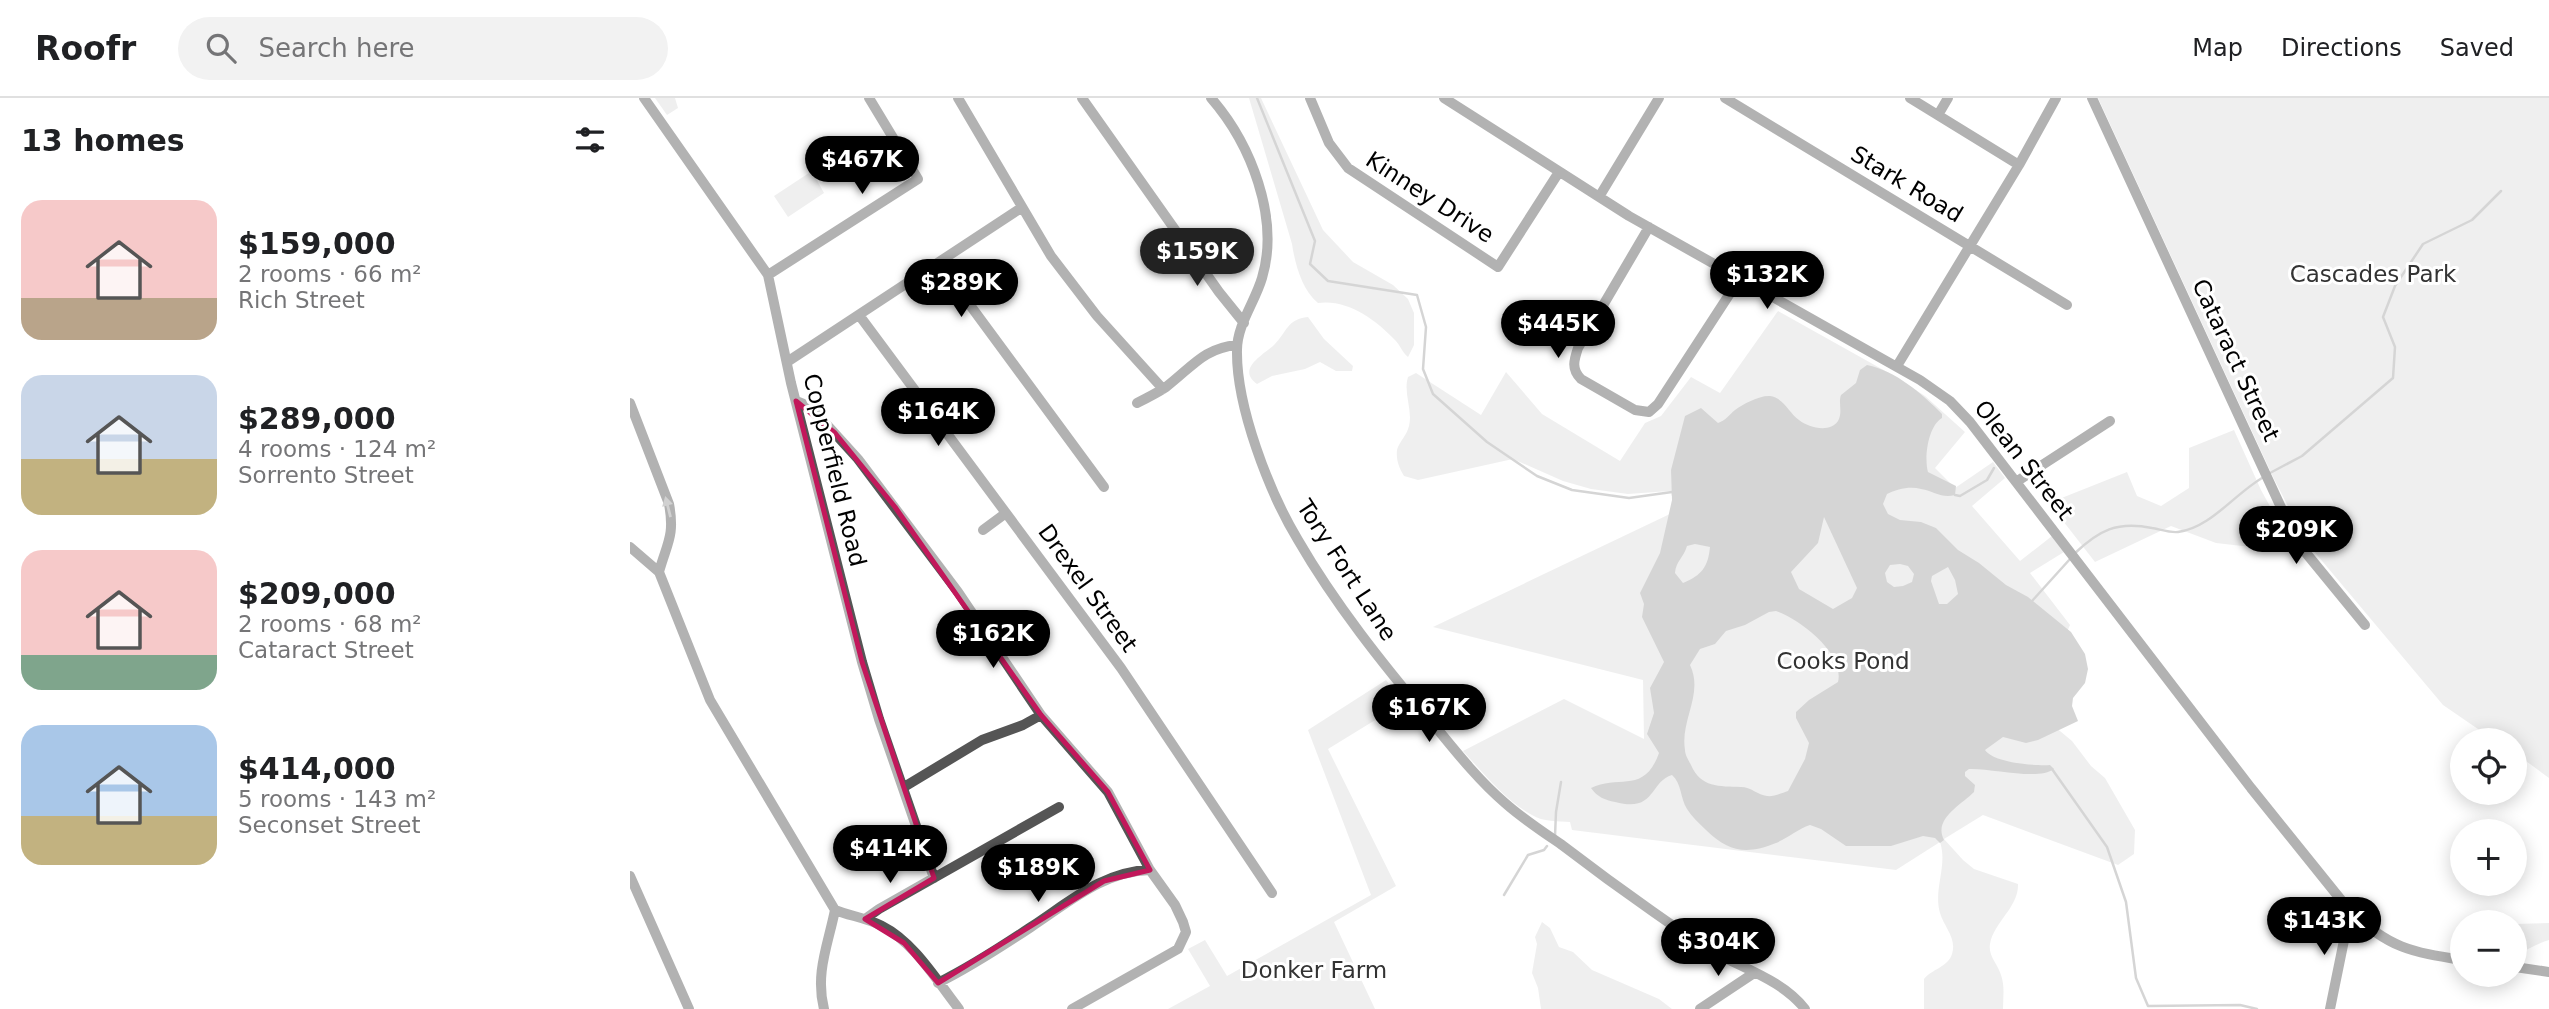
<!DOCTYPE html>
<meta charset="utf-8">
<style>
body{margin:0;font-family:"DejaVu Sans",sans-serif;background:#f2f2f2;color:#202124;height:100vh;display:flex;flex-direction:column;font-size:26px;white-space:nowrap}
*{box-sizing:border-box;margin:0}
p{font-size:23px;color:#757577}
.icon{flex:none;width:38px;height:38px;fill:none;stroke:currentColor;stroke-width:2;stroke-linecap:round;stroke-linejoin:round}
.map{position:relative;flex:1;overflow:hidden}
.details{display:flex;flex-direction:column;background:#fff;width:630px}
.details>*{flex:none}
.tools{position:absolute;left:1820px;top:630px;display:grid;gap:14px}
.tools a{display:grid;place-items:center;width:77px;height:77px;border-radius:50%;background:#fff;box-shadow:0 4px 18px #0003;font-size:35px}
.price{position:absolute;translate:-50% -60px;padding:0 16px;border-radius:24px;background:#000;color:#fff;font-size:23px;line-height:46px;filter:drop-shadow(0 2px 4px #0008)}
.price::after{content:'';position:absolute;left:50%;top:42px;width:21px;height:16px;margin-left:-10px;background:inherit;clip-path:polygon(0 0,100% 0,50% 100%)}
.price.on{background:#222;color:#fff}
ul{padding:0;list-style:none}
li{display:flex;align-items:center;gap:21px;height:175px;padding:0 21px}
li span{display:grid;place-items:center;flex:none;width:196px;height:140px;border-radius:21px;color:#555}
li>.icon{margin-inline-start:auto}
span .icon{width:84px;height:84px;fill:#fffc;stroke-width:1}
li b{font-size:30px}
h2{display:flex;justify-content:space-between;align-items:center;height:84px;padding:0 21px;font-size:30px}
header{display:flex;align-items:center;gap:42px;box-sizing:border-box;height:98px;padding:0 35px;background:#fff;border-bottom:2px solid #e0e0e0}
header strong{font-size:33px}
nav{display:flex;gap:38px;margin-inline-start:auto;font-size:24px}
.search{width:490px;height:63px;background:#f2f2f2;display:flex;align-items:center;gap:18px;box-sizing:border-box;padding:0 24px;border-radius:38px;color:#757577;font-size:26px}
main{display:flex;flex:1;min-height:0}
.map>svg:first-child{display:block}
.green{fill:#dcdcdc}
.water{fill:#a3a3a3;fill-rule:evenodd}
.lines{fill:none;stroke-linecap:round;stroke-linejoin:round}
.stream{stroke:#a3a3a3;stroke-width:2.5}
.minor{stroke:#555;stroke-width:10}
.oneway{fill:#999}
.marked{fill:none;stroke:#c2185b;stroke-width:5;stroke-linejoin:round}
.labels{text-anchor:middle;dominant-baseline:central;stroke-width:6;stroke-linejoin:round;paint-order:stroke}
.street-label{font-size:23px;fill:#000;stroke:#fff}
.park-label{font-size:23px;fill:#333;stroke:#fff}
</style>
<header>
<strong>Roofr</strong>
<div class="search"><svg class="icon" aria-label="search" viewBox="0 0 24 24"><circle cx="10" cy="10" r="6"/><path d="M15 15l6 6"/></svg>Search here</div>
<nav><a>Map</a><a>Directions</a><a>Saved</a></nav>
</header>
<main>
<section class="details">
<h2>13 homes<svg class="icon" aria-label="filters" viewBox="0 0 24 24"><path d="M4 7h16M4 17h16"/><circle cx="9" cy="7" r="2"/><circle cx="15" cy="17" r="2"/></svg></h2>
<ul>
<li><span style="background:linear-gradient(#f6c9c9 70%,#b9a48a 0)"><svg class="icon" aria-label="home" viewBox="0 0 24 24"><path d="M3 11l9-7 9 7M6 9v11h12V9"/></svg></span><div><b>$159,000</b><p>2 rooms · 66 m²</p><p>Rich Street</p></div></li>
<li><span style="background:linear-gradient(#c9d6e8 60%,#c2b280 0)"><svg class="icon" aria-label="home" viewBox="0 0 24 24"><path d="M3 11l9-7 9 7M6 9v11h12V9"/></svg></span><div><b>$289,000</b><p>4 rooms · 124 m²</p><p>Sorrento Street</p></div></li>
<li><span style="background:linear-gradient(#f6c9c9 75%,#7fa58c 0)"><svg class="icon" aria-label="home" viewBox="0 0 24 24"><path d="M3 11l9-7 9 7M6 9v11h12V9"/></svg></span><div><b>$209,000</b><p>2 rooms · 68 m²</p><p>Cataract Street</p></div></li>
<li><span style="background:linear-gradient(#a9c7e8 65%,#c2b280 0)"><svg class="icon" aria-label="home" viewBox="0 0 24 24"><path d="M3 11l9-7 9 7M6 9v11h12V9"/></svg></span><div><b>$414,000</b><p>5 rooms · 143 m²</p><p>Seconset Street</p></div></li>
</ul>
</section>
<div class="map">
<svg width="1919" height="911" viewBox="0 0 1919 911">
<rect width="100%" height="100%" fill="#fff"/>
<path class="green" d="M25,0H45L48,10L37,17Z
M619,0H631L693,132L723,164L763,187L778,201L784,215V247L778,259C772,254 770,247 765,242C745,221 717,201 688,205C672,192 665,166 662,146Z
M1468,0H1919V680L1885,655V642H1864L1813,607L1677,445L1644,381Z
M182,73L194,95L158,119L144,98Z
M1148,213L1266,279L1295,298L1335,334L1305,370L1325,390L1363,364L1375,380L1342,408L1390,463L1422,438L1434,454L1400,475L1440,527L1421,571L1424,628L1442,643L1461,668L1475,680L1505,732L1504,756L1488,767L1353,717L1314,741L1333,762L1344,771L1388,786C1389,809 1364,824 1360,846C1358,858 1368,866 1371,877C1375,888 1373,900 1373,911H1294V881C1302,871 1318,869 1322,856C1327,840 1314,829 1310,815C1303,791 1318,768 1310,744L1266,772L942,732L940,724C928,723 913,724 902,717C875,702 854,676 833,653L934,601L1014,641L1013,582L803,529L1042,415L1043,401L1040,393L998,396L961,391L933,383L883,361L788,382L774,378C769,370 766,362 767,352C769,344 777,337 779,328C783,312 773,295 778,279L786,275L851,317L876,274L912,316L990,363L1015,325L1031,318L1061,279L1090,295Z
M678,219L694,241L723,268L722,273H706L690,264L675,271L642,278L627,286C606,271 633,257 644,247C657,234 657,221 678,219Z
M1604,332L1631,392L1658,441L1637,451L1621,449L1586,445L1541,428L1465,464L1419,405L1497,374L1507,398L1531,408L1559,390V350Z
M756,582L773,605L698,651L766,788L704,824L745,911H538L580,888L558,851L575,842L597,878L741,797L678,632Z
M912,824L920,830L929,849L943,854L962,872L1029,901L1042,911H911L908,890L902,875L907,846L905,839Z
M1919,825V842C1906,846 1897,852 1885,858V826Z"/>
<path class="water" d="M1237,267C1266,273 1291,295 1312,316V320C1298,328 1294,360 1298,374L1326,388L1325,397C1312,401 1304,393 1291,391C1280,388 1267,391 1257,396L1253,406L1258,416L1270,422L1291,424L1306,430L1328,452L1349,465L1376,487L1398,499L1441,534L1455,556L1458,571L1455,585L1443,600L1442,608L1448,623L1408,642L1396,645L1373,639L1355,652C1364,665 1405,668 1420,667L1424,671C1408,683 1362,670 1339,671L1335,674V678L1345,687L1344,694C1331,707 1303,721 1314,742L1310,745L1305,740L1293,738L1261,748H1216L1191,731L1180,727C1168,731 1158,740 1146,745C1117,757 1098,754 1076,732C1069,725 1062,719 1057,711C1050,700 1052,686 1042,677C1019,684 1026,715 985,704C975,702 967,699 961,690C989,676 1014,697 1029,655L1017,636L1024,615L1020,590L1034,564L1012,519L1014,506L1010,495L1030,455L1042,402L1041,372L1055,318L1071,310L1088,325C1096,322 1099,317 1105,312C1113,306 1130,297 1140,298C1154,300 1159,315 1169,322C1179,330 1200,335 1208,323C1213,314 1208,305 1211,297L1226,285L1230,272ZM1194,419L1227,490L1222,500L1203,511L1169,491L1161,474L1188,445ZM1065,446L1080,449C1078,469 1072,477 1053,485L1045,475C1046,463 1054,459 1057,448ZM1270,466L1278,468L1284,476L1282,484L1273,488L1264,489L1257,484L1255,475L1260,467ZM1318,469L1325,482L1328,496L1317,506H1309L1301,483L1302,478ZM1146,513C1169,521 1215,555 1208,584L1179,602L1166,614V620L1179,645L1175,661L1158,693C1152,695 1143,699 1137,698C1128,697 1121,689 1111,689C1089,688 1071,690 1061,667C1059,663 1055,657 1055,652C1050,622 1074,596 1060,567L1070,551L1085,546L1096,533L1115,527L1139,514Z"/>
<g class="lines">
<path class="stream" d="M627,0L685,143L680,166L698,183L787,197L796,229L793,271L803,296L857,344L907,378L942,392L999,400L1042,394
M1640,375L1672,358L1763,280L1765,249L1753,219L1765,188L1793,146L1842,122L1871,93
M1325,397L1330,398L1357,382L1364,370
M1444,456C1469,432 1487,423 1522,430C1529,431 1540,435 1548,434C1581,430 1606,394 1634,379
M1402,503L1440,461
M1422,671L1477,749L1496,804L1506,880L1518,908L1610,907L1627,911
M925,738L926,714L931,684
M874,797L898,757L914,752L917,748"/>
<path class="minor" d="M14,0L138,177L161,285L232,564L249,621L304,780
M328,0L421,158L467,218L533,291
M452,0L589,194L614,225
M581,0C621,46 650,120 632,180C625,204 607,227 607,252C606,308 639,394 668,442C705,506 752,565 800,622C823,650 847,681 875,705C893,721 913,734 932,747C962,770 992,792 1022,813C1043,828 1064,842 1086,855C1117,872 1153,883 1175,911
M680,0L699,45L718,70L868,169L929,74
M814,0L999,118L1290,282L1320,303L1340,324L1621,690L1720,813C1759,850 1781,854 1832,862
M1095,0L1437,207
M1280,0L1389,67
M1462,0L1667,444L1735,527
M1308,17L1318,0
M969,99L1029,0
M1019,129L948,250C944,262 941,271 951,281L1005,312L1019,314L1028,306L1110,180
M309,165L474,389
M138,177L288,81L239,0
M229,217L491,570L642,795
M157,264L391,110
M1267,268L1389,67L1426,0
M166,303L176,307L189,318L228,361L328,494L411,617L478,694L520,772L545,807L553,824L556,834L548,851L442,911
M0,305L39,406C45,438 37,445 29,474
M507,305C517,300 527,295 536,289C562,269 574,250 607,247
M1386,384L1480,323
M353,432L376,415
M0,449L29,474L80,602L205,812C220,818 237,820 252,828C284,844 307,883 329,911
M274,689L352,642L393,627L411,617
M0,778L59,911
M235,821L249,811L429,709
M1885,869L1919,874
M308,885C340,869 371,849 401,829C438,805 473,773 520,772
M194,911C185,875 198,847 205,812
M1070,911L1124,875
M1700,911L1720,813"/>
</g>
<defs><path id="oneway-solid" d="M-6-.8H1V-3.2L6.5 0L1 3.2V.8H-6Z" transform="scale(1.75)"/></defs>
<use class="oneway" href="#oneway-solid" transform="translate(38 409) rotate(-104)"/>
<path d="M0 0H1919V911H0ZM166,303L205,335L265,409L411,617L478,694L520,772L474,783L308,885L274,845L235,821L304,780L232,564Z" fill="#fff" fill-opacity=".55" fill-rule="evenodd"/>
<path class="marked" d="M166,303L205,335L265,409L411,617L478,694L520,772L474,783L308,885L274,845L235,821L304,780L232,564Z"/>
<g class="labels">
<g class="street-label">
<text transform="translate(1277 86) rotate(31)">Stark Road</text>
<text transform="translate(800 99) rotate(33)">Kinney Drive</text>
<text transform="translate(1606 262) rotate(65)">Cataract Street</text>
<text transform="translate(1394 362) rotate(52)">Olean Street</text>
<text transform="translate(205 372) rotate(76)">Copperfield Road</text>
<text transform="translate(717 472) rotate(57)">Tory Fort Lane</text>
<text transform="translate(458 490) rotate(54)">Drexel Street</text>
</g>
<g class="park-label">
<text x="1743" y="176">Cascades Park</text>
<text x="1213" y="563">Cooks Pond</text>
<text x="684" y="872">Donker Farm</text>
</g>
</g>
</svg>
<div class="tools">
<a><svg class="icon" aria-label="locate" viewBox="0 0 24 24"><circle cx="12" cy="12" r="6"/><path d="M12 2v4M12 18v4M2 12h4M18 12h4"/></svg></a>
<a>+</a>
<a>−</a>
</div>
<b class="price" style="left:232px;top:98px">$467K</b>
<b class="price on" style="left:567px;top:190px">$159K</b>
<b class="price" style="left:1137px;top:213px">$132K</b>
<b class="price" style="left:331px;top:221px">$289K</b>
<b class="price" style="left:928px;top:262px">$445K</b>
<b class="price" style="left:308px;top:350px">$164K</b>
<b class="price" style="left:1666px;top:468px">$209K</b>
<b class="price" style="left:363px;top:572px">$162K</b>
<b class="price" style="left:799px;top:646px">$167K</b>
<b class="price" style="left:260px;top:787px">$414K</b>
<b class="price" style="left:408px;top:806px">$189K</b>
<b class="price" style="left:1694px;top:859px">$143K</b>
<b class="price" style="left:1088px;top:880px">$304K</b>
</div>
</main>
